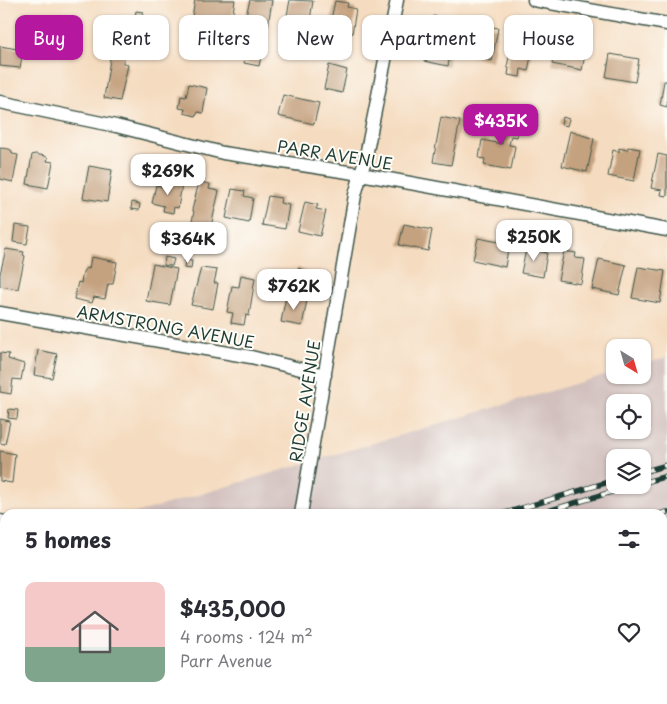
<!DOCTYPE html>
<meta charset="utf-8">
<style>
body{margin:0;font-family:"Playpen Sans",sans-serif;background:#f2f2f3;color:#2b2b33;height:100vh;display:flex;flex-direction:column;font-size:19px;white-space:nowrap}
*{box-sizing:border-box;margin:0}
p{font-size:16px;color:#7c7c81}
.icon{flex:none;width:28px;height:28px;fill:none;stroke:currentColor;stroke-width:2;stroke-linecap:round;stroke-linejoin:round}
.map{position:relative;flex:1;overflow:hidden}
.drawer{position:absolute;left:0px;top:509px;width:668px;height:196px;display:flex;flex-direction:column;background:#fff;border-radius:15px 15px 0 0;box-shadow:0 1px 4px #0004}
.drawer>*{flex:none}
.top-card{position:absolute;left:15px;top:15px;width:638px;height:45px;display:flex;gap:10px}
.needle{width:32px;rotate:143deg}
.buttons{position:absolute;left:606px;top:339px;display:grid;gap:10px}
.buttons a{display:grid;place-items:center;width:45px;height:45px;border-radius:10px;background:#fff;box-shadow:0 1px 4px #0004;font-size:25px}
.price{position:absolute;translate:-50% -42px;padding:0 11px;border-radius:10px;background:#fff;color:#222;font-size:16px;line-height:32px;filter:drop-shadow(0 1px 2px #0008)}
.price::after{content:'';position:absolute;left:50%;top:30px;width:15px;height:11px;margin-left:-8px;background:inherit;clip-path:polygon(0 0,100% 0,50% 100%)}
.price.on{background:#b5179e;color:#fff}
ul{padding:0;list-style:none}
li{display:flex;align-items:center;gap:15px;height:125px;padding:0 25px}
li+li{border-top:1px solid #e1e1e2}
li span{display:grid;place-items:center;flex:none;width:140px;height:100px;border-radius:10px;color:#555}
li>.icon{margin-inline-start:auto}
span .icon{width:60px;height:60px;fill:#fffc;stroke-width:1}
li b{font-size:21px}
h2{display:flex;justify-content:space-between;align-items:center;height:60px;padding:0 25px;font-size:21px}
.tag{padding:0 18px;border-radius:10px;background:#fff;box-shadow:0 1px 4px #0004;font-size:18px;line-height:45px}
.tag.on{background:#b5179e;color:#fff}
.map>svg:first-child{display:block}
.industrial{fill:#d1c0bd;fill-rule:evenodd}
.building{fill:#c4a17f}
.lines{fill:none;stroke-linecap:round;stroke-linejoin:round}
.street-casing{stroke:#3f5549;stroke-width:15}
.street{stroke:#fff;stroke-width:12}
.rail-casing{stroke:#1f3d34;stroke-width:5.5}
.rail{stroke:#fdfcf7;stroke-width:4;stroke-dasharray:11;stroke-linecap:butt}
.labels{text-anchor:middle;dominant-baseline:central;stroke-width:4;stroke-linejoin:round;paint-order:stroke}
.street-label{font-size:16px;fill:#1f3d34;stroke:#fdfcf7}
</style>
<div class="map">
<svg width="667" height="704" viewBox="0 0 667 704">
<rect width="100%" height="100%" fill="#fdfcf7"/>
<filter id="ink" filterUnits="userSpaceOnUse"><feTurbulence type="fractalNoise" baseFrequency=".02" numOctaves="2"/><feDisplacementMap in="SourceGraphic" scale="10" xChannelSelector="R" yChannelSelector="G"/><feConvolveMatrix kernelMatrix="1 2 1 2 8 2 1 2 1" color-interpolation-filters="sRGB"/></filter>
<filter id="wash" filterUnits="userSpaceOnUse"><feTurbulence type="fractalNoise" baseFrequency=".0096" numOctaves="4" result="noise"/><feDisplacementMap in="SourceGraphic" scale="20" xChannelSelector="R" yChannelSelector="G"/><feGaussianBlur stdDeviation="1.12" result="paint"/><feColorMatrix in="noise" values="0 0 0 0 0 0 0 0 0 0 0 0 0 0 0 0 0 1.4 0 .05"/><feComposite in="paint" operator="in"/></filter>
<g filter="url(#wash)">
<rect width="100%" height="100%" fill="#f5dcc0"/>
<path class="industrial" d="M667,357V541L663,542L662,514H133L615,372V375H642L643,364ZM615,402H642V430H615ZM615,458H642V485H615Z
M5,551V700H140L127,704H0V552Z"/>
<g id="blocks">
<path class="building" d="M195,0H235L231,24L192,17Z
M250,0H272L268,26L253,23L254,17L246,15Z
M290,0L313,1L309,26L286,21Z
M335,1L348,3L347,7L356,9L352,34L329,29Z
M136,11L143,12L141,24L134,22Z
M36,15L49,18L47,30L34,27Z
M433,16L456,21L448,66L424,61Z
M476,24L498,28L492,61L470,56Z
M239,27L260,31L256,49L241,46L242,43L237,42Z
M514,32L535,36L528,71L521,69L520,77L508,75L509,68L507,67Z
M557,42L586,49L582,70L552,64Z
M0,46L23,50L20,68L0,66Z
M111,53L124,55L123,63L128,65L120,101L104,98Z
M246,54L261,56L259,66L244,63Z
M610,54L639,59L635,82L606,77Z
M329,65L347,70L342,93L324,89Z
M664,81H667V107L660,105Z
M189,84L207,88L203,113L198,112L196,116L184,113L185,109L179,108L181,96L186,97Z
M283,95L319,103L314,124L278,116Z
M504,115L520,118L517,137L511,136L509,145L515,146L511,170L484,165L485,159L479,158L482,140L502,144L503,135L500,134Z
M441,117L460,121L451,165L433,162Z
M563,117L569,119L567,126L561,124Z
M570,131L594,139L587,172L562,166Z
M628,147L640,149L634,181L608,176L613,150L619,152V148L627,150Z
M0,148L9,149L12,151V154L18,155L13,182L0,179Z
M35,154L45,156L48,158L47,161L53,162L48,188L27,184L32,155Z
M658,154L667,156V196L661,195L662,190L651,188Z
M89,166L112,170L107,202L83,198Z
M166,181L182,184L178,208L174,207L173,213L163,211L164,206L152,203L156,185L165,187Z
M199,182L210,184L209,189L219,191L211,226L192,222L194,211L192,210Z
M232,189L245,191L244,196L253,198L249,223L226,218Z
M268,196L281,198L280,203L289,205L285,229L262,225Z
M132,202L140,204L139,210L131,209Z
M305,202L318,205L316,209L326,211L320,236L298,231Z
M404,224L432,230L428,251L399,245Z
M15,225L30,227L27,244L13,242Z
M478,238L509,244L505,267L473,260Z
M527,245L539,246L538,251L547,253L543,277L521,273Z
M6,249L24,252L23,255L25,256L18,289L0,286V274Z
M564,251L576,253L575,258L585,259L581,284L558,280Z
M91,257L117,262L113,284H108L105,299L94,297L92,303L74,299L78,282L81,283L83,272L86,268L89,269Z
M165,257L174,259L172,266L164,265Z
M599,259L626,265L619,295L592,289Z
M185,260L192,261L191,269L184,268Z
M153,264L177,269L170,305L146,301Z
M638,267L665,271L660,303L632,298Z
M201,268L217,270L214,283H218L213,309L191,305Z
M298,268L309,273L306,280L295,275Z
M241,275L255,278L249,316L246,315L244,325L231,323L233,313L227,312L232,286L239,287Z
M286,296L307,300L302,326L281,322Z
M38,350L57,354L52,378L34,375Z
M0,353L9,354L8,359L24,364L21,380L13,379L11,394L0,392Z
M9,409L18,410L17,419L8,418Z
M0,419L10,421L5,444L0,443Z
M0,451L15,454L12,483L0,481Z
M663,592L667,606V665L662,667Z
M217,700H269L258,704H218Z
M289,700H326L328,704H290Z
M413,700H438L439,704H401Z"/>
</g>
</g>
<g filter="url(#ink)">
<use href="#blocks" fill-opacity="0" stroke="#3f5549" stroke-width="1"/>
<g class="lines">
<g class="street-casing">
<path id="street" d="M534,0L667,24
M0,102L116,126L223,153L361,174L667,230
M0,313L251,357L325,375
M301,514L355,195L366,156L397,0
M0,521L5,522
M0,533L5,532
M0,563L5,561"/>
</g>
<use href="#street" class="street"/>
<g class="rail-casing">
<path id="rail" d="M642,472L667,465
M642,483L667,476
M502,514L615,480
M538,514L635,485
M660,514L667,512
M0,661L5,659
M0,672L5,671
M12,704L25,700"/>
</g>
<use href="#rail" class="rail"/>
</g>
</g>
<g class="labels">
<g class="street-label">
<text transform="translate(335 154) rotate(9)">PARR AVENUE</text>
<text transform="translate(166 326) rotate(10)">ARMSTRONG AVENUE</text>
<text transform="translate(304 401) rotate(-81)">RIDGE AVENUE</text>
</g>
</g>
</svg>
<div class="buttons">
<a><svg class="needle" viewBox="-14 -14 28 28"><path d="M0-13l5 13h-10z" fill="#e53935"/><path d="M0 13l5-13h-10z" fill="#7c7c81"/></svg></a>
<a><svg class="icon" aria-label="locate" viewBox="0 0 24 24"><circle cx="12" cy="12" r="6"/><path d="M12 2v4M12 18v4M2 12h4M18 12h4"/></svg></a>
<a><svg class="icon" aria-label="layers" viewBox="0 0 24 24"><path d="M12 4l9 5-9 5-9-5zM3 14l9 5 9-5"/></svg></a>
</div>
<b class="price on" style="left:501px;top:146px">$435K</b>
<b class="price" style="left:168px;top:196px">$269K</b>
<b class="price" style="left:534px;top:262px">$250K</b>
<b class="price" style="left:188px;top:264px">$364K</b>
<b class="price" style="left:294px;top:311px">$762K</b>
<div class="top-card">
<a class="tag on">Buy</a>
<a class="tag">Rent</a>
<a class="tag">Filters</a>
<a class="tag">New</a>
<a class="tag">Apartment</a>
<a class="tag">House</a>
</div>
<section class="drawer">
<h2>5 homes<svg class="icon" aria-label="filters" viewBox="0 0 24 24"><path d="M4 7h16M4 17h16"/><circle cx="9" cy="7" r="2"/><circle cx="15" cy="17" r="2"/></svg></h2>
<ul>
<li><span style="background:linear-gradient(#f6c9c9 65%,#7fa58c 0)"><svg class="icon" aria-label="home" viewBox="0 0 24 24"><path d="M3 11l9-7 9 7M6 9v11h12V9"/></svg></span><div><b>$435,000</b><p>4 rooms · 124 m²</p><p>Parr Avenue</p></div><svg class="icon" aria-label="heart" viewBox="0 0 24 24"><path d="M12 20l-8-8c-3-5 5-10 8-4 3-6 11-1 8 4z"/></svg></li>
</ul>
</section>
</div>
